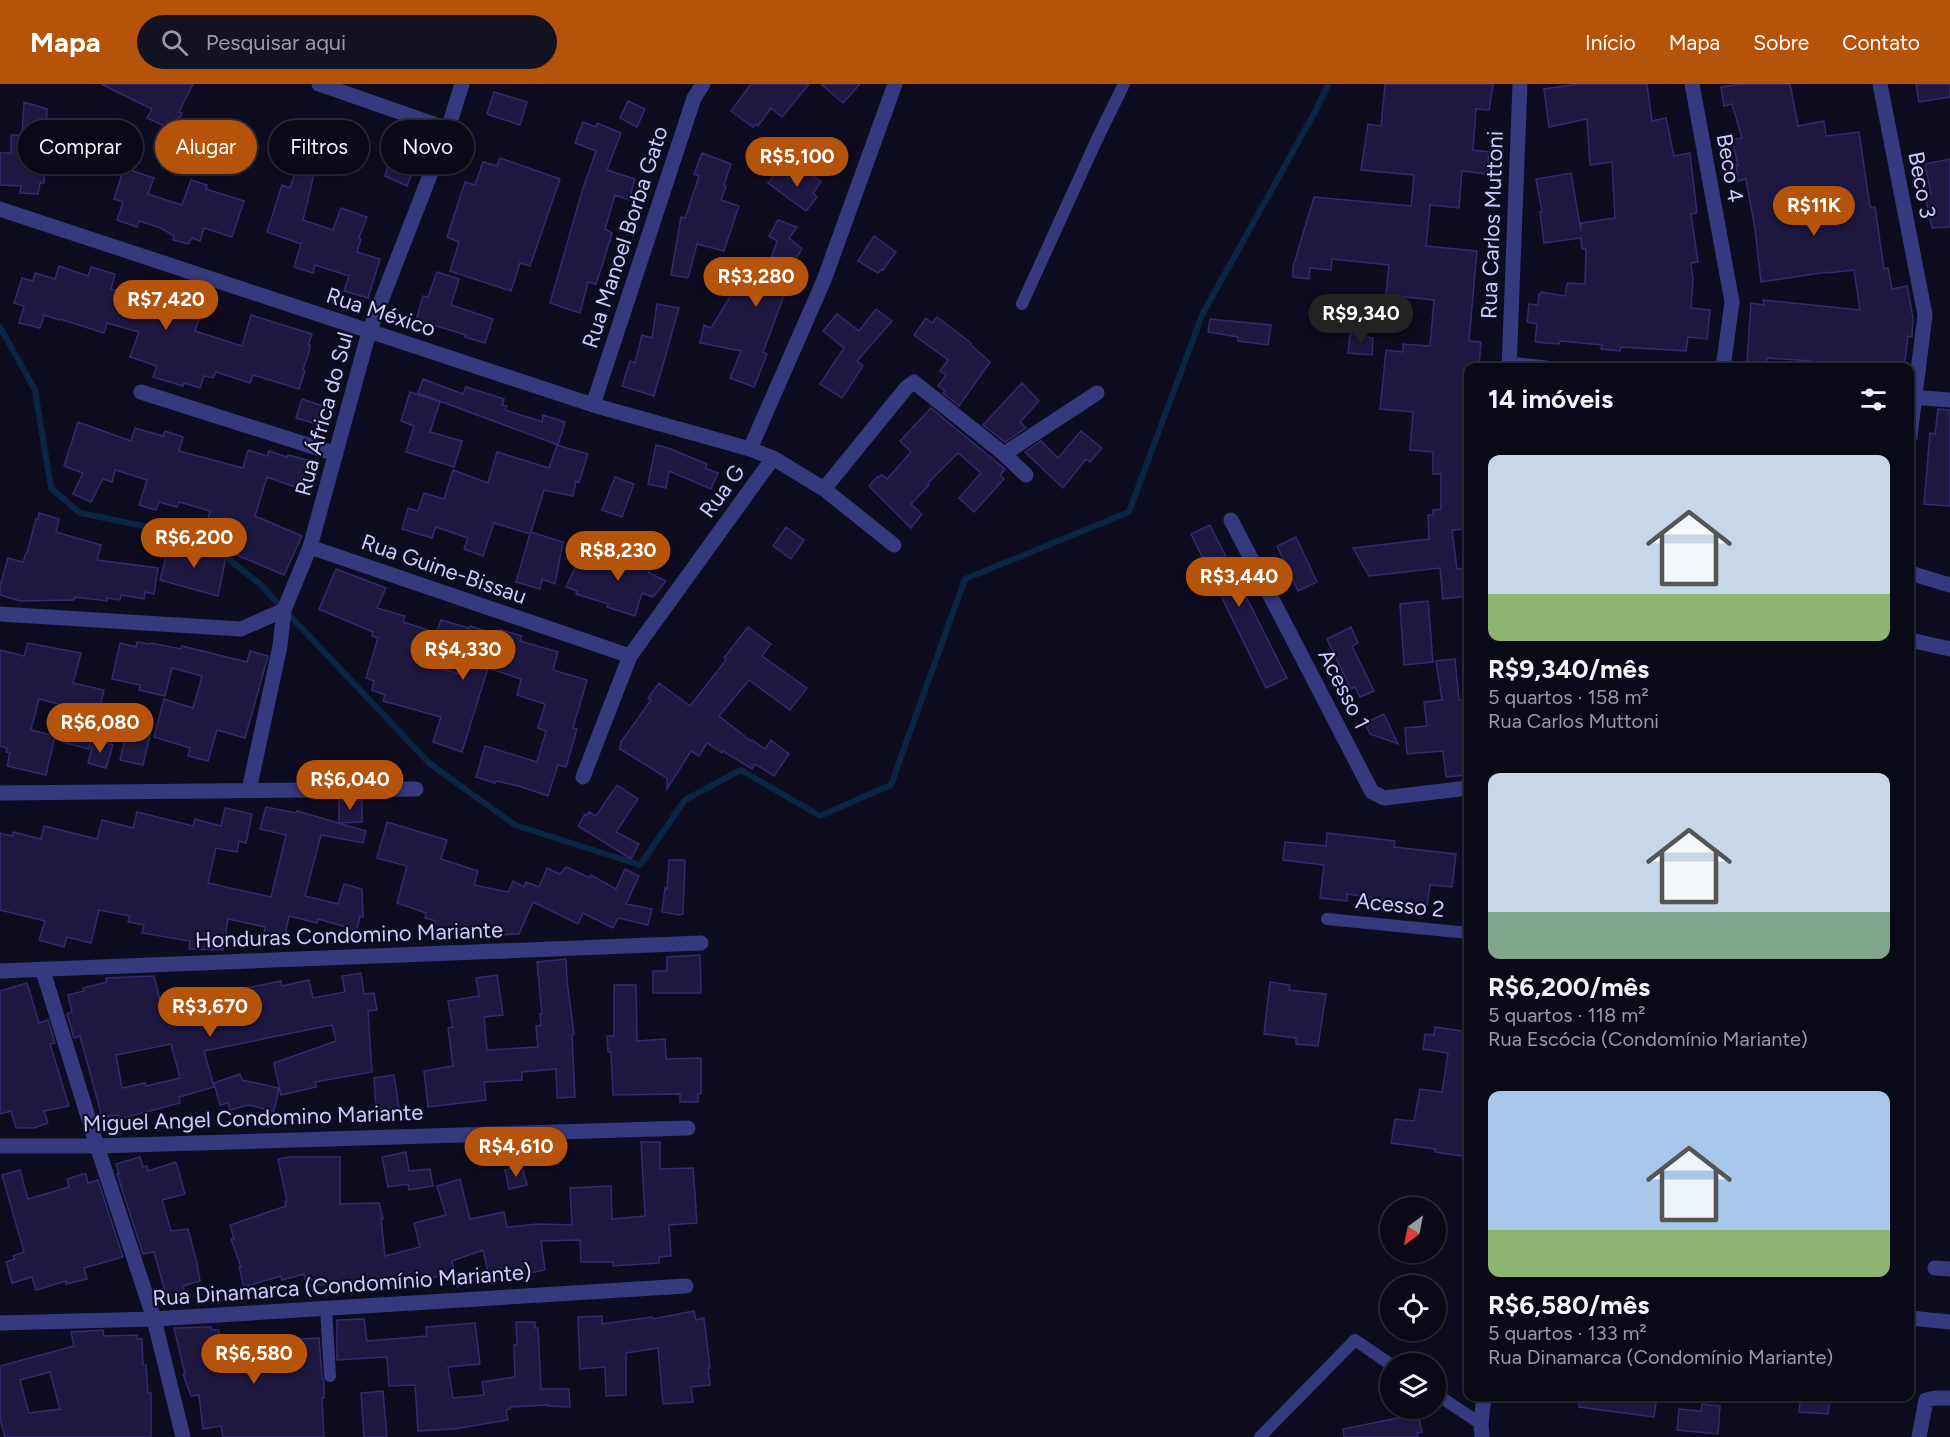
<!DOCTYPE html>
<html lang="pt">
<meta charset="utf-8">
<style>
body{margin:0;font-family:Figtree,sans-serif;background:#131221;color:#f1f3f6;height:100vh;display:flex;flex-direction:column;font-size:22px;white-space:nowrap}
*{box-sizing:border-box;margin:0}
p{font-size:20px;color:#999aa2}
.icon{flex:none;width:33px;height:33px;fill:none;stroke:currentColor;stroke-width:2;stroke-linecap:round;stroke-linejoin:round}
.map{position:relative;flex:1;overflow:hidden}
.details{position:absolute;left:1464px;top:279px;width:450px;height:1038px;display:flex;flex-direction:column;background:#0a0918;border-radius:12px;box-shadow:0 2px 4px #0004,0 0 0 2px #2a2a37}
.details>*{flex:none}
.banner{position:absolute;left:18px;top:36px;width:570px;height:54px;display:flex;gap:12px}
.needle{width:39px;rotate:212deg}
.tools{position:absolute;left:1380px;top:1113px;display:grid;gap:12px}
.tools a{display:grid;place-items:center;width:66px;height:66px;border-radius:50%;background:#0a0918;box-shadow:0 2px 4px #0004,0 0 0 2px #2a2a37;font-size:30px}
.price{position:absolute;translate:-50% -51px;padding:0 14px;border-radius:21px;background:#b45309;color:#fff;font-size:20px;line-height:39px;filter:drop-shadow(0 2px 3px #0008)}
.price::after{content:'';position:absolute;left:50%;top:36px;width:18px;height:14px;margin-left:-9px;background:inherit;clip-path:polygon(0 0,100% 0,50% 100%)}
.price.active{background:#222;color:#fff}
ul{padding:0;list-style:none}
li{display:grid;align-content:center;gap:12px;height:318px;padding:0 24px}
li span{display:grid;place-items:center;height:186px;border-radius:12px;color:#555}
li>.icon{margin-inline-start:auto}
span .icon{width:108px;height:108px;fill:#fffc;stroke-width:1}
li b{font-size:26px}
h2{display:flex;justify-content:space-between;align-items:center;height:72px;padding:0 24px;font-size:26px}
.pill{padding:0 21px;border-radius:27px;background:#0a0918;box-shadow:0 2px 4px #0004,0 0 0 2px #2a2a37;font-size:21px;line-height:54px}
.pill.active{background:#b45309;color:#fff}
header{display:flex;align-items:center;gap:36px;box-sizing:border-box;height:84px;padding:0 30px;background:#b45309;color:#fff}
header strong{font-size:28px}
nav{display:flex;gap:33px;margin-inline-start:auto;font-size:21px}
.search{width:420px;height:54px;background:#131221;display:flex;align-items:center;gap:15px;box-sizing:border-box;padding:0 21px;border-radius:33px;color:#999aa2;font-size:22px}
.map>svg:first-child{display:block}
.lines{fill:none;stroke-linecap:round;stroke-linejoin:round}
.stream{stroke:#0b2545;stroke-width:6}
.building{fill:#1e1841;stroke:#332a6d;stroke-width:1.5;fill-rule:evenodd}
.lane{stroke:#37397f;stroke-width:12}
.street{stroke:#37397f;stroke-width:15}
.labels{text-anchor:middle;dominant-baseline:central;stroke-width:4.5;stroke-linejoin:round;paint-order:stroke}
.street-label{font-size:22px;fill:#cdcbff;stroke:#0e0c20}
</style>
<header>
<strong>Mapa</strong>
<div class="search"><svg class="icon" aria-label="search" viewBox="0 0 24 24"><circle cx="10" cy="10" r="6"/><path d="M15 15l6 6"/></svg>Pesquisar aqui</div>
<nav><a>Início</a><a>Mapa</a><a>Sobre</a><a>Contato</a></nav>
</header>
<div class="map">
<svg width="1950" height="1353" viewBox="0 0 1950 1353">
<rect width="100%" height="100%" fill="#0e0c20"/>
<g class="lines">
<path class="stream" d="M0,243L35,306L51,404L80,429L202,454L260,500L429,679L515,741L640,781L685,716L741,686L820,732L891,701L965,495L1129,428L1202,231L1316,26L1328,0"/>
</g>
<path class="building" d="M101,0H193L179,28L182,29L173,46L147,34L152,25Z
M751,0H809L782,33L771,24L758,42L756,40L753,43L731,27Z
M821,0H860L843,19Z
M1385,0H1493L1489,26L1476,25L1473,66L1489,68L1487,90L1462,87L1459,124L1430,121L1426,162L1477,167L1469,257L1481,258L1479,282L1468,281V445L1452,446L1457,485L1466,484V487H1468V512L1443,515L1440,484L1369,492L1353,464L1429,455L1428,431H1433V426L1441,425V390H1433V368L1410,366L1413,328L1380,325L1386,266L1403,268V260L1430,262L1434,216L1386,211L1389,181L1332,175L1331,186L1310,184L1309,195L1293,193V183L1314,113L1411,122L1414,91L1361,86L1368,40L1381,42Z
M1578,0H1647L1652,37L1666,34L1674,72L1690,69L1697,129L1691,130L1698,178L1691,179L1693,196L1691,224L1710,226L1707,255L1688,253L1686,267L1621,263L1620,267L1601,265L1602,261L1560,257L1559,260L1535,258L1537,240L1527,238L1529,220L1538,221L1539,210H1541V208L1565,212L1567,199L1585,200L1586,165H1582L1581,154L1544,159L1540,128H1542L1536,95L1571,89L1581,147V139L1615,134L1612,78L1590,81L1587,35L1549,43L1544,5Z
M1741,0H1790L1798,42L1824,37L1826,52L1859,48L1870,123H1875L1884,185L1888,184L1892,205L1907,202L1913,233L1912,253L1908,252L1904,284H1854L1811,277L1767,274V280L1747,278L1751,219L1764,221L1763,216L1860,226L1854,186L1828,189L1827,188L1761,198L1755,145L1746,95L1738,97L1736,81H1738L1732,56L1742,54L1732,20L1724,22L1721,3Z
M1916,0H1950V13L1919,18Z
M494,8L527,18L520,41L487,30Z
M628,17L645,25L637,43L620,34Z
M24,18L47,25L44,99H40L38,110L20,109L21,102L0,101V69H11V51H22Z
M83,36L116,46L113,87L80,85Z
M583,38L596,43L597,39L621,49L607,86L635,95L629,116L615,111L605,145L612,149L602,182L596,200L588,198L580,229L550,219L583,104L596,67L575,59Z
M342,42L360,49L351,72L348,71L347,74L332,67Z
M396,54L422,62L407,102L385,92Z
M702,69L731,80L724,101L726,102L721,116L739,122L724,167L697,160L688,194L671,191L681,133L685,134L699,92L694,90Z
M300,73L317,78L303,136L333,146L341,124L367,133L359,154L361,155L357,168L380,175L368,214L344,207L349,192L315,181L313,189L294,183L301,160L267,148L282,101L290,104Z
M500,74L560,95L530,182L520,179L511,207L450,187L459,158L447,153L465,98L475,101L483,78L497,82Z
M1950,75V143L1932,144L1925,111L1931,110L1925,80Z
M124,84L154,94L148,110L182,121L191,96L207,101L206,105L244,117L232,153L204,144L200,157L192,154L188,160L173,156L174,152L161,144L139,137L137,143L117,136L123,118L114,115Z
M779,86L795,99L805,86L821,98L813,109L817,113L806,127L768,99Z
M778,136L797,143L789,154L802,165L787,189L798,194L791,212L785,209L763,268L767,270L754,303L730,294L741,267L700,259L704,241L711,244L751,179L768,184L777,157L769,152Z
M874,152L896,168L883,186L882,185L878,189L858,177Z
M59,182L88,192L91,183L115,190L111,205L149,216L150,213L201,231L195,247L242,262L251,231L312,250L308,261H310L309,268L303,286L305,287L299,305L253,291L250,299L216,288L213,294L204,292L200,304L184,299L183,302L153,293L157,282L130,273L139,248L107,239L104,249L60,235L59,236L44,231L40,244L19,239L24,222L14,219L22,194L33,197L35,189L55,195Z
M437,188L459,195L451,221L493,235L485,259L465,253L466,251L416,236L423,212L428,213Z
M657,220L679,224L654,312L622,302L630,277L635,279L642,251L652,254Z
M876,225L892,237L857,277L863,282L842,314L820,300L844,264L823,247L837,230L859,247Z
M937,233L971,259L970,260L990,278L959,322L943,309L945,307L938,302L946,291L940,287L948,276L914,251L926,234L932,239Z
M1210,235L1271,241L1268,261L1238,257V253L1208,248Z
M1350,250L1373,254L1372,271L1348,269Z
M423,295L463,310L466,303L504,315L502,321L507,322L505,326L534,335L542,338L543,331L565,338L558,361L418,309Z
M1022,299L1039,317L1020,338L1026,344L1005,358L983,341Z
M410,308L440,318L430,348L462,357L454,383L406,368L414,342L401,337Z
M302,315L323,322L317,340L296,334Z
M931,324L1005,385L1000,391L1004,395L974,428L959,414L981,389L958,369L928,399L929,401L911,420L922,430L911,444L869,402L878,392L879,393L882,391L887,395L911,368L900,357Z
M1938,325L1950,326V422L1924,420L1930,349L1935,350Z
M78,338L131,357L135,344L163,352L165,347L183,353L179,367L243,384L248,366L267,372L269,367L287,373L288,371L315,378L306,407L267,393L255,432L302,452L284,491L227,467L237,444L208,435L210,427L179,418L177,423L159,418L156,426L139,421L147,396L115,386L112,398L103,395L91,418L73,410L83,389L64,382Z
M1081,347L1102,364L1090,378L1086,375L1063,404L1025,368L1041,357L1058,374Z
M557,361L588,370L579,398L576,397L573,412L544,406L531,448L563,458L555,500L542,495L540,505L516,498L530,450L494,439L483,472L464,465L468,454L436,443L432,454L402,445L408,424L418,427L424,409L444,415L453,386L488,399L497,368L549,384Z
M656,361L668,364L707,380L705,384L718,389L711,405L669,387L666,404L648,400Z
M615,393L634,400L622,433L602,426Z
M39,429L59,435L56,448L101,461L97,476L158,484L154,510L145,508L144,515L121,511L120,516L107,514V517L75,513L74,516L20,517L0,511V502L8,474L23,478L26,469H27L36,435H38Z
M1210,441L1287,594L1266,604L1191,450Z
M786,443L804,456L791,475L773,462Z
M1296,453L1317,498L1298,507L1277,462Z
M170,458L226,473L218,512L160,496Z
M628,463L655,472L649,489L666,497L653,513L642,509L635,532L607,523L608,520L576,510L577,507L566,503L579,476L616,488L618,479L622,480Z
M336,485L386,504L377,524L405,532L403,538L434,548L426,580L460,590L470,561L436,551L441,536L469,544L470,542L499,551L501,546L522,552L520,557L558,568L553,586L587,596L573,644L577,645L566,683L558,681L548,712L519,702L496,697L495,699L476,693L485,662L537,678L546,647L538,644L545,620L517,611L521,595L488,584L462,668L433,658L441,633L383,617L385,611L372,606L374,597L366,594L378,554L372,552L373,548L319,525Z
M1428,517L1433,578L1404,581L1400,520Z
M748,543L771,560L762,572L807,604L790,626L749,596L719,632L751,657L752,656L765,665L771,656L789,670L774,692L755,680L752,685L723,667L722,669L707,659L699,672L691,667L667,705V694L620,665L621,658L651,616L648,614L659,599L690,622L726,576L724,574Z
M1351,543L1358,559L1352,562L1374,607L1360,613L1355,603L1351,605L1327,555Z
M137,558L150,560L151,559L181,565L182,562L247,578L250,567L268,572L245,654L217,646L208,677L188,672L190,664L154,653L164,615L193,624L202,592L172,584L165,612L139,606L140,601L112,595L120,559L136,563Z
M28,559L81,569L73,599L104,606L89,665L62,658L70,623L39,615L31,646L55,652L46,691L7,682L10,669L6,668L7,664L0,662V566L24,572Z
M1455,575L1459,616H1468V691L1446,693L1443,667L1407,670L1405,644L1427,642L1424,618L1442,616L1436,577Z
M1384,630L1398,660L1370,650L1365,639Z
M128,642L151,647L143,681L120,676Z
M94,656L113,661L106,684L88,679Z
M617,701L638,715L616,748L639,760L631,775L578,742L585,730L587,732L589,728L596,732Z
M339,716H362V738L339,739Z
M266,723L296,729L297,727L366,747L363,759L321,751L305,812L338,820L344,800L362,805L363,833L360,832L357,846L318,835L317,839L289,832L284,855L264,851L265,843L228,835L223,866L189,865L190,857L142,849L144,841L128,838L130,832L99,826L91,859L67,853L64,863L39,856L45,837L0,826V749L12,752L13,748L41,755L44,742L97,755L102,736L133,744L137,728L193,742L195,735L221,742L225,724L252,730L246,759L239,757L237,768L216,764L208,799L271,813L286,751L260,745Z
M387,738L447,756L441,775L478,787L474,801L508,808L513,797L524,803L526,798L539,803L547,784L560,790L566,783L590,794L591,791L616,805L625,785L639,792L626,820L652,825L648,841L618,834L613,844L583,829L578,840L533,818L519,850L499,851L453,842L450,852H431L436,837L425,834L426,829L397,819L407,782L377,774Z
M1327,749L1395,757L1394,763L1456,770L1452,803L1430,801L1426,830L1393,826L1394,817L1347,810V817L1320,814L1324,781L1283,776L1285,758L1326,762Z
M669,776H685L683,830L680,831L662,828L665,804L667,805Z
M700,871L701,909H653V887H667V873Z
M566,875L567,897L574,950L572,951L575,1013L557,1014L556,985L522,988V996L484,998L486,1016L428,1023L424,987L453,982L448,944L453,943L448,917L479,912L476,894L497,891L503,931L484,933L487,966L538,963L536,942L541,941L540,930H542L537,878Z
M361,889L364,910L374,909L377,926L368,927L372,988L315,998L316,1003L281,1011L274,979L336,957L332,941L204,967L214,1003L179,1013L180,1019L119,1035L118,1031L102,1033L80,952L74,954L67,930L72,928L68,911L84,907L83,904L107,898L106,894L154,892L164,932L210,921L208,912L281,897L282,902L309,896L313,914L345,908L342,892ZM171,960L180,994L146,1002L145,999L122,1004L116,971Z
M1270,898L1290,901L1289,906L1326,910L1318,962L1296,960V954L1264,950Z
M27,899L39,939L48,936L55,959L50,960L69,1022L44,1027L48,1039L34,1044H16L11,1027L0,1030V907Z
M614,901H636L637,957L665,955L666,975L701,974V1010H698V1018H680V1010L613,1011L611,968H608L607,952H614Z
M1435,943L1468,948V1073L1435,1068V1065L1391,1059L1395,1035L1414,1037L1420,1005L1442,1008L1448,969L1423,965L1425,950L1434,951Z
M240,990L242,996L279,1004L274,1027L248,1021L230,1026L228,1019L220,1021L214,999Z
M394,991L399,1024L376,1025L374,994Z
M641,1058H660V1085L693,1084L697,1139L669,1141L671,1172L659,1173V1179L613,1182V1178H581L580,1156L541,1157L545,1186L490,1197L483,1166L452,1177L454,1187L401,1204L400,1201L391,1202L389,1195L367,1198L306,1202L304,1190L282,1196L281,1192L244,1203L239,1183H241L231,1155H234L230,1141L286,1122L285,1118L287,1117L278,1075L290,1073H340V1120L379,1119L383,1135H381L385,1172L420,1163L414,1139L446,1131L437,1102L460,1095L470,1135L504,1128L507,1143L538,1140L572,1141L570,1104L611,1102L612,1135L645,1132Z
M406,1068L409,1087L430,1085L433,1102L409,1106L408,1100L388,1103L382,1073Z
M140,1073L143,1083L147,1082L148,1087L176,1078L185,1110L162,1116L171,1147L188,1145L197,1179L200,1197L183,1202L186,1214L168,1218L154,1168L143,1170L117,1090H119L116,1080Z
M522,1082L527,1101L509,1105L505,1086Z
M20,1086L28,1115L69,1103L67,1095L83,1090H86L88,1099L98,1096L123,1173L84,1184L87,1195L66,1200V1197L36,1206L32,1193L12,1199L6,1178L15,1175L13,1172L24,1168L2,1091Z
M694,1227L696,1236L704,1234L710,1284H708L710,1301L691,1303L693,1318L663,1320L658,1264L626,1269V1311L606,1312L605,1283L580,1285L578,1233L602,1232V1240L652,1233L653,1235Z
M364,1235L367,1257L427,1252L426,1243L475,1239L480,1280L448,1283L453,1314L484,1311L482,1298L515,1293L514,1261H517L516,1238H535V1244H538L541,1305H569L570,1323L548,1322V1321L510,1323V1325L506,1326L508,1336L454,1345L418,1347L415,1301L389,1302L387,1273L337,1276V1236Z
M211,1243V1246H219V1254L242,1252L243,1268L299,1263L298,1255L319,1254L322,1292L324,1298V1314H322L324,1353H223L221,1342L203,1345L199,1311L191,1312L183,1290H185L174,1244Z
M103,1246L104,1252L137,1251V1255H142L143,1281H146L148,1309H151V1353H5L0,1334V1282L74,1262L71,1248ZM50,1288L60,1325L29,1329L20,1296Z
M383,1307L387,1353H364L361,1309Z
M1579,1312H1657L1654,1333L1579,1323Z
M1801,1312H1830L1828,1330L1799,1328Z
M1702,1320L1720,1322L1718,1350L1677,1346L1679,1325L1701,1327Z
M1418,1330L1422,1348L1417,1349L1418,1353H1344L1343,1345Z"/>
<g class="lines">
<path class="lane" d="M1022,220L1098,53L1124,0
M1327,835L1468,849
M326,1225L330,1292
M1436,1310L1481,1340
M1260,1353L1355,1256L1390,1280"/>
<path class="street" d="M319,0L448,45
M1692,0L1732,218L1723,284
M1880,0L1925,231L1910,352
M0,125L593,321L750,365L773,374
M1509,280L1546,284
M1509,284L1520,0
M141,308L336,370
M1910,313L1950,316
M593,321L694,14L703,0
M750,365L824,196L895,0
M1004,370L1097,309
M824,405L907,303L914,298L1004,370L1026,391
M1231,436L1372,708L1384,714L1468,704
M310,463L630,572
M1910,489L1950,501
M0,530L241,545L284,526L310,463L369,248L448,45L462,0
M1910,556L1950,565
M583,693L630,572L773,374L824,405L894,461
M249,706L280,562L284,526
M0,709L416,705
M0,887L701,859
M43,887L97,1062L154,1235L183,1353
M0,1062H97L688,1044
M1935,1184L1950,1185
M1910,1234L1950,1238
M0,1239L154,1235L686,1202
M1482,1353L1481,1340L1484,1312
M1919,1353L1926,1316L1935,1314H1950"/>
</g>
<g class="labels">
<g class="street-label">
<text transform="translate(1730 84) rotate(80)">Beco 4</text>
<text transform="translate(1922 101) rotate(79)">Beco 3</text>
<text transform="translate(1492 141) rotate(-88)">Rua Carlos Muttoni</text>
<text transform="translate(625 153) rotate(-72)">Rua Manoel Borba Gato</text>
<text transform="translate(381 228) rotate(18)">Rua México</text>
<text transform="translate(324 330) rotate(-75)">Rua África do Sul</text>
<text transform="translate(722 407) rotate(-54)">Rua G</text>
<text transform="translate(444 485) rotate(19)">Rua Guine-Bissau</text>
<text transform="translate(1344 605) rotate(63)">Acesso 1</text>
<text transform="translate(1400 821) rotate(6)">Acesso 2</text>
<text transform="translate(349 851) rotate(-2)">Honduras Condomino Mariante</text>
<text transform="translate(253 1034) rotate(-2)">Miguel Angel Condomino Mariante</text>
<text transform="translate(342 1201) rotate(-4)">Rua Dinamarca (Condomínio Mariante)</text>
</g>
</g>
</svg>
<div class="tools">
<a><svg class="needle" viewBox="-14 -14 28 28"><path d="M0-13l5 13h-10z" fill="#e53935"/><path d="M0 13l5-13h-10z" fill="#999aa2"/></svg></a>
<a><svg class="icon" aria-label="locate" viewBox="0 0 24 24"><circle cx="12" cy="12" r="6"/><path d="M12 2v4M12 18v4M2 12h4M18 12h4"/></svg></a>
<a><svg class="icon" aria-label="layers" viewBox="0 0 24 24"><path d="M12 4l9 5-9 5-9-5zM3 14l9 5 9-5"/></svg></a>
</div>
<b class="price" style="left:797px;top:104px">R$5,100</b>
<b class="price" style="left:1814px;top:153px">R$11K</b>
<b class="price" style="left:756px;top:224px">R$3,280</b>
<b class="price" style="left:166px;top:247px">R$7,420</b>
<b class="price active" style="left:1361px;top:261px">R$9,340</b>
<b class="price" style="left:194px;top:485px">R$6,200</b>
<b class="price" style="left:618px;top:498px">R$8,230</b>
<b class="price" style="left:1239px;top:524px">R$3,440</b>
<b class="price" style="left:463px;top:597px">R$4,330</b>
<b class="price" style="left:100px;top:670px">R$6,080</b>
<b class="price" style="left:350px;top:727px">R$6,040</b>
<b class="price" style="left:210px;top:954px">R$3,670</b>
<b class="price" style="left:516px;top:1094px">R$4,610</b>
<b class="price" style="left:254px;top:1301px">R$6,580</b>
<div class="banner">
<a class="pill">Comprar</a>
<a class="pill active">Alugar</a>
<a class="pill">Filtros</a>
<a class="pill">Novo</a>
</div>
<section class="details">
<h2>14 imóveis<svg class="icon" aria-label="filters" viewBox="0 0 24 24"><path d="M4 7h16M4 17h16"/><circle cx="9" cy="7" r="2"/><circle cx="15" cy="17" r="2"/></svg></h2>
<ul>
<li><span style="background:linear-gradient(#c9d6e8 75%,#8fb573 0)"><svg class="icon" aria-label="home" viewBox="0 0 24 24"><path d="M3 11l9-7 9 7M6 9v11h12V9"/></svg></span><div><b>R$9,340/mês</b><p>5 quartos · 158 m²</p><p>Rua Carlos Muttoni</p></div></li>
<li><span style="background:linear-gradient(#c9d6e8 75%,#7fa58c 0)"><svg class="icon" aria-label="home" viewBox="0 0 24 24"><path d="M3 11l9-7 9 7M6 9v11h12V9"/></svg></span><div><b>R$6,200/mês</b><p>5 quartos · 118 m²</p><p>Rua Escócia (Condomínio Mariante)</p></div></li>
<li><span style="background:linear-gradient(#a9c7e8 75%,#8fb573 0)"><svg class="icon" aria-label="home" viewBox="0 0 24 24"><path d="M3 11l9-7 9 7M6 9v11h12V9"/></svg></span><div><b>R$6,580/mês</b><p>5 quartos · 133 m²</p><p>Rua Dinamarca (Condomínio Mariante)</p></div></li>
</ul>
</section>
</div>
